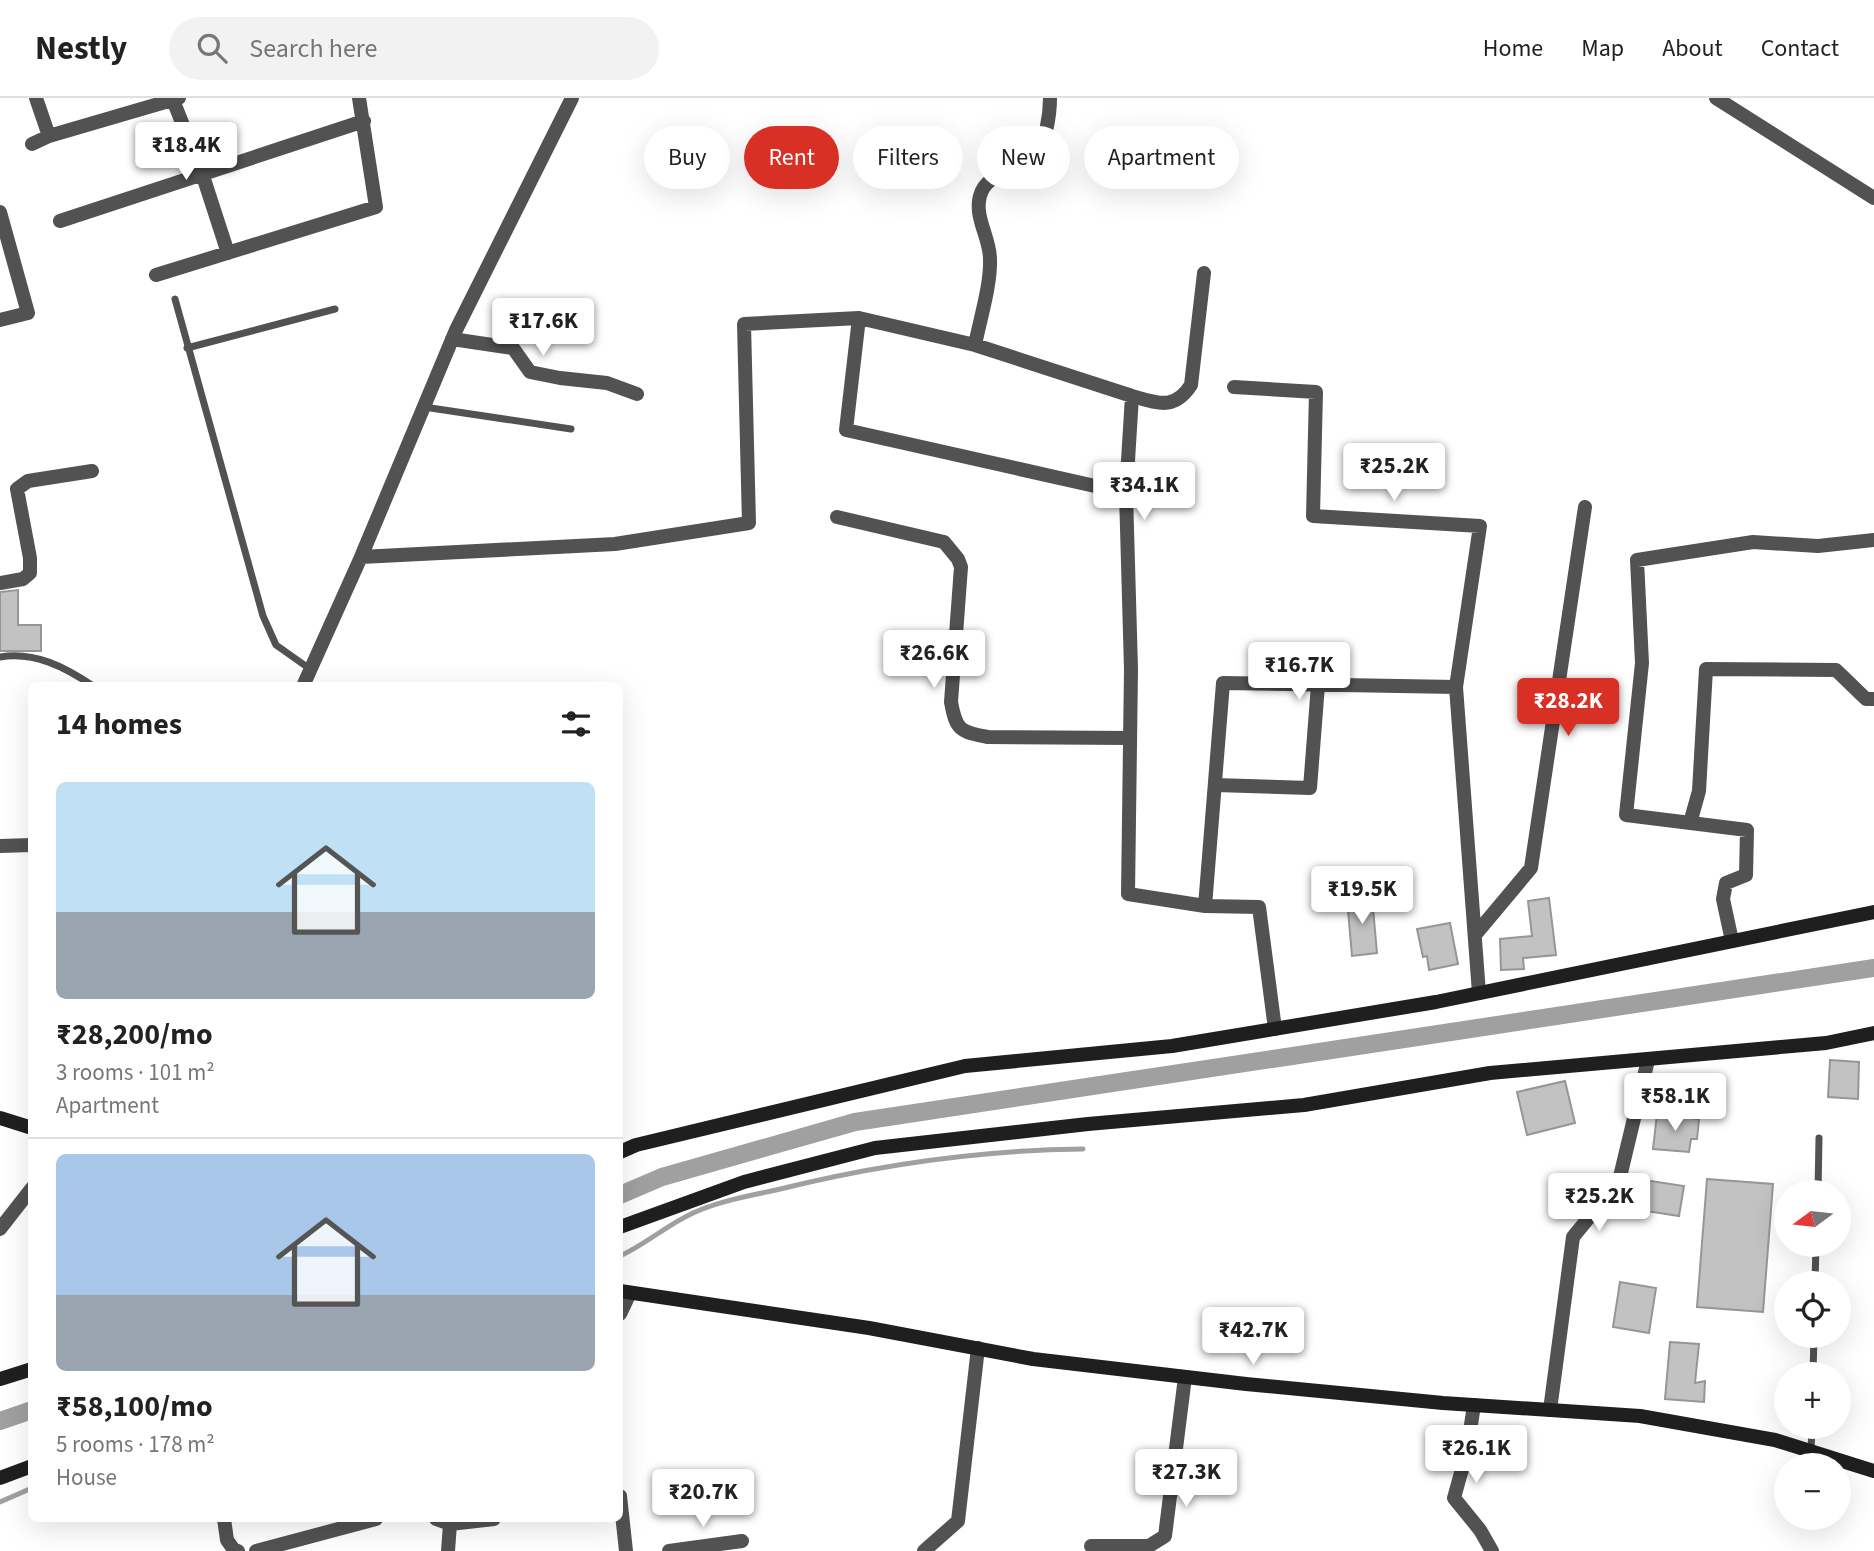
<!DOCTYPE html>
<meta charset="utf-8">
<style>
body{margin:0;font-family:"Source Sans 3",sans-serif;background:#f2f2f2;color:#222;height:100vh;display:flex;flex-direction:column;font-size:26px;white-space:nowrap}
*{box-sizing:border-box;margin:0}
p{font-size:23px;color:#767676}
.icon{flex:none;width:38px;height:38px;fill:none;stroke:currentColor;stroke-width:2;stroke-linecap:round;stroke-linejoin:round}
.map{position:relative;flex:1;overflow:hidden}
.side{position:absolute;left:28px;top:584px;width:595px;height:840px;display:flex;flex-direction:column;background:#fff;border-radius:10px;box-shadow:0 7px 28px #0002}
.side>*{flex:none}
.hud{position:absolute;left:644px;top:28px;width:665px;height:63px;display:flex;gap:14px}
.needle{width:46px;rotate:255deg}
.tools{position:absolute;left:1774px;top:1082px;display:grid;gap:14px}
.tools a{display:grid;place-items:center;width:77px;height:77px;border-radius:50%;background:#fff;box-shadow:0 7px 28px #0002;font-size:35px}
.price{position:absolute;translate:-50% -60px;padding:0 16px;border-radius:7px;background:#fff;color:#222;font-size:23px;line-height:46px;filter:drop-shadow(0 2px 4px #0008)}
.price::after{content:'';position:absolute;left:50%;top:42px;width:21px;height:16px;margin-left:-10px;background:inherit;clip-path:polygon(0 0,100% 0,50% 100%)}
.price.selected{background:#d93025;color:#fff}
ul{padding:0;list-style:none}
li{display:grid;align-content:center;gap:14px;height:371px;padding:0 28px}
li+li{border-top:2px solid #e0e0e0}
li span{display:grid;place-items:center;height:217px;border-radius:10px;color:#555}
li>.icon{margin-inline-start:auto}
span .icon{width:126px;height:126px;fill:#fffc;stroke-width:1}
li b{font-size:30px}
h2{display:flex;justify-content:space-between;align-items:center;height:84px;padding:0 28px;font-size:30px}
.chip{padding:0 24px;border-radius:32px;background:#fff;box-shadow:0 7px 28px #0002;font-size:24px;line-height:63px}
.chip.selected{background:#d93025;color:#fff}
header{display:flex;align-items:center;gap:42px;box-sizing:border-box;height:98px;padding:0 35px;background:#fff;border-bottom:2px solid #e0e0e0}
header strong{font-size:33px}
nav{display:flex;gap:38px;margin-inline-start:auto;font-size:24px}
.search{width:490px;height:63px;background:#f2f2f2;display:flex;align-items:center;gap:18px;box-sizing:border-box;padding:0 24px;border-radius:38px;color:#767676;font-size:26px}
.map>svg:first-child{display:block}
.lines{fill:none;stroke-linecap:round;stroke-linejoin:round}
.stream{stroke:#a0a0a0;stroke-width:5}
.canal{stroke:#a0a0a0;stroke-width:18}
.building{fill:#c2c2c2;stroke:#969696;stroke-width:2}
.lane{stroke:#525252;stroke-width:7}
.street{stroke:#525252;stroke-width:14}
.secondary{stroke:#1f1f1f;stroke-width:14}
</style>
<header>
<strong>Nestly</strong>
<div class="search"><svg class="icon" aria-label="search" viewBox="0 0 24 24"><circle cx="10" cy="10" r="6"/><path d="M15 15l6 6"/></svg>Search here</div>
<nav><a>Home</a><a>Map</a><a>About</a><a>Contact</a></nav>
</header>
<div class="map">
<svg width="1874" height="1453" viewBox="0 0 1874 1453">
<rect width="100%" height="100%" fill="#fff"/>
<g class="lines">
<path class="stream" d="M620,1158C646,1146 667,1127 693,1115C719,1103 749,1098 776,1092C876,1067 980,1052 1083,1051
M0,1404L32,1390"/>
<path class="canal" d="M620,1097L662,1079L855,1024L1874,870
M0,1323L32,1312"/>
</g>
<path class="building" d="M18,492V527H41V553H0V494Z
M1372,799L1377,855L1352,858L1347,801Z
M1549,800L1556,857L1523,860L1524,871L1501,872L1500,841L1532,838L1528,803Z
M1450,825L1458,866L1429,872L1427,858L1423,859L1417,831Z
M1830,962L1859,964L1858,1001L1828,999Z
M1565,983L1575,1025L1527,1037L1517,994Z
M1657,1016L1699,1021L1697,1041H1691L1689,1054L1653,1051Z
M1707,1081L1773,1086L1763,1214L1697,1209Z
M1644,1082L1684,1088L1679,1118L1640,1112Z
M1620,1184L1656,1190L1649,1235L1613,1229Z
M1670,1244L1699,1246L1695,1285L1705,1283L1704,1304L1665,1301Z"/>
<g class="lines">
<path class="lane" d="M175,201L263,518L276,547L310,571
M187,250L335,211
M424,309L571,331
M0,559C34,553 65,569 93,588
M1818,1094L1819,1040
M1815,1185L1816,1146
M1813,1276L1814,1237
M1811,1353L1812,1328"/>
<path class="street" d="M36,0L49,38
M1050,0C1050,16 1046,45 1035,57C1019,73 986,74 980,98C974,119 990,140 990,161C991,187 980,221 975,247L1132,298L1126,395
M1716,0L1874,100
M173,2L202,75L228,155
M32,46L49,38L179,0
M0,114L28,215L0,222
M60,123L364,23
M156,177L376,109L359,0
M859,220L846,332L1126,395L1131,571L1128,796L1205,808
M452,241L513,250L530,274L560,280L607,285L637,296
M1234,289L1316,294L1313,418L1480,428L1456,589
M1132,298C1158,305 1174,313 1191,287L1204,175
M837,419L944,444L958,461L961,469L951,604C956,632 960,634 988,639L1130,640
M361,459L615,446L749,425L744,226L859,220L975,247
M0,485L23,481L30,475V460L17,391L28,383L92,373
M303,588L361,459L456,232L572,0
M1215,687L1310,690L1318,587
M1690,725L1699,693L1706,571L1836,572L1866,601H1874
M0,748L32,747
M1475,837L1531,770L1585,409
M1732,843L1723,801L1726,785L1746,777L1747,732L1626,717L1642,565L1637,462L1753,444L1818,448L1874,442
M1275,931L1259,809L1205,808L1223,585L1456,589L1479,895
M0,1131L32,1090
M620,1216L629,1197
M1474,1307L1467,1353L1454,1400L1480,1432L1492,1453
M1550,1312L1573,1139L1619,1083L1648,962
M620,1398L626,1453
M224,1421L227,1442L234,1452L238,1453
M436,1421L450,1426L494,1421
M1091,1448H1149L1165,1438L1185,1279
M256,1453L376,1421
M448,1453L450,1426
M669,1453L742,1443
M924,1453L958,1423L978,1250"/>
<path class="secondary" d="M0,1020L32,1030
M620,1054L636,1047L965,968L1172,948L1436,904L1874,814
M620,1129L744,1084L875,1050L1088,1026L1304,1007L1490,975L1826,945L1874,935
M620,1193L869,1230L1033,1261L1246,1286L1443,1305L1640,1318L1775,1342L1874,1373
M0,1281L32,1271
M0,1380L32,1368"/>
</g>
</svg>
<div class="tools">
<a><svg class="needle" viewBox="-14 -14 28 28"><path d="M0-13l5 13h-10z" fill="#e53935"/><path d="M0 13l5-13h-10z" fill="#767676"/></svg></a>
<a><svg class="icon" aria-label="locate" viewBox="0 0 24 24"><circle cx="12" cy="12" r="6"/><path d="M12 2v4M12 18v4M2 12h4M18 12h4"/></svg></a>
<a>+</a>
<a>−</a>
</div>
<b class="price" style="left:186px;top:84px">₹18.4K</b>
<b class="price" style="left:543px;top:260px">₹17.6K</b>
<b class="price" style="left:1394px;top:405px">₹25.2K</b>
<b class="price" style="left:1144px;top:424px">₹34.1K</b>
<b class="price" style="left:934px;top:592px">₹26.6K</b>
<b class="price" style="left:1299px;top:604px">₹16.7K</b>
<b class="price selected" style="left:1568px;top:640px">₹28.2K</b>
<b class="price" style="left:1362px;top:828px">₹19.5K</b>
<b class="price" style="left:1675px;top:1035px">₹58.1K</b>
<b class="price" style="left:1599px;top:1135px">₹25.2K</b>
<b class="price" style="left:1253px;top:1269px">₹42.7K</b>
<b class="price" style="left:1476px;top:1387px">₹26.1K</b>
<b class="price" style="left:1186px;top:1411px">₹27.3K</b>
<b class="price" style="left:703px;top:1431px">₹20.7K</b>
<div class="hud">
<a class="chip">Buy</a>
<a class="chip selected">Rent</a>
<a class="chip">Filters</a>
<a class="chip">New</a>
<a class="chip">Apartment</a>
</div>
<section class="side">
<h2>14 homes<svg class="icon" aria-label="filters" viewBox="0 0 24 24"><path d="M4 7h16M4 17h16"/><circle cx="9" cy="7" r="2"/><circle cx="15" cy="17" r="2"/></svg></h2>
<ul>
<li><span style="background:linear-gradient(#bfe0f5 60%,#9aa5b1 0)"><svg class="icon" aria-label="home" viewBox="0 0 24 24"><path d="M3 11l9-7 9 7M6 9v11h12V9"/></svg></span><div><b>₹28,200/mo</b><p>3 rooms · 101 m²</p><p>Apartment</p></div></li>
<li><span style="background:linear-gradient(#a9c7e8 65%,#9aa5b1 0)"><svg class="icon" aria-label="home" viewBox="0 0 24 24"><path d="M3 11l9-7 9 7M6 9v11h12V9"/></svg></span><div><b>₹58,100/mo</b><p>5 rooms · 178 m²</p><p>House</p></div></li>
</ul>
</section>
</div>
